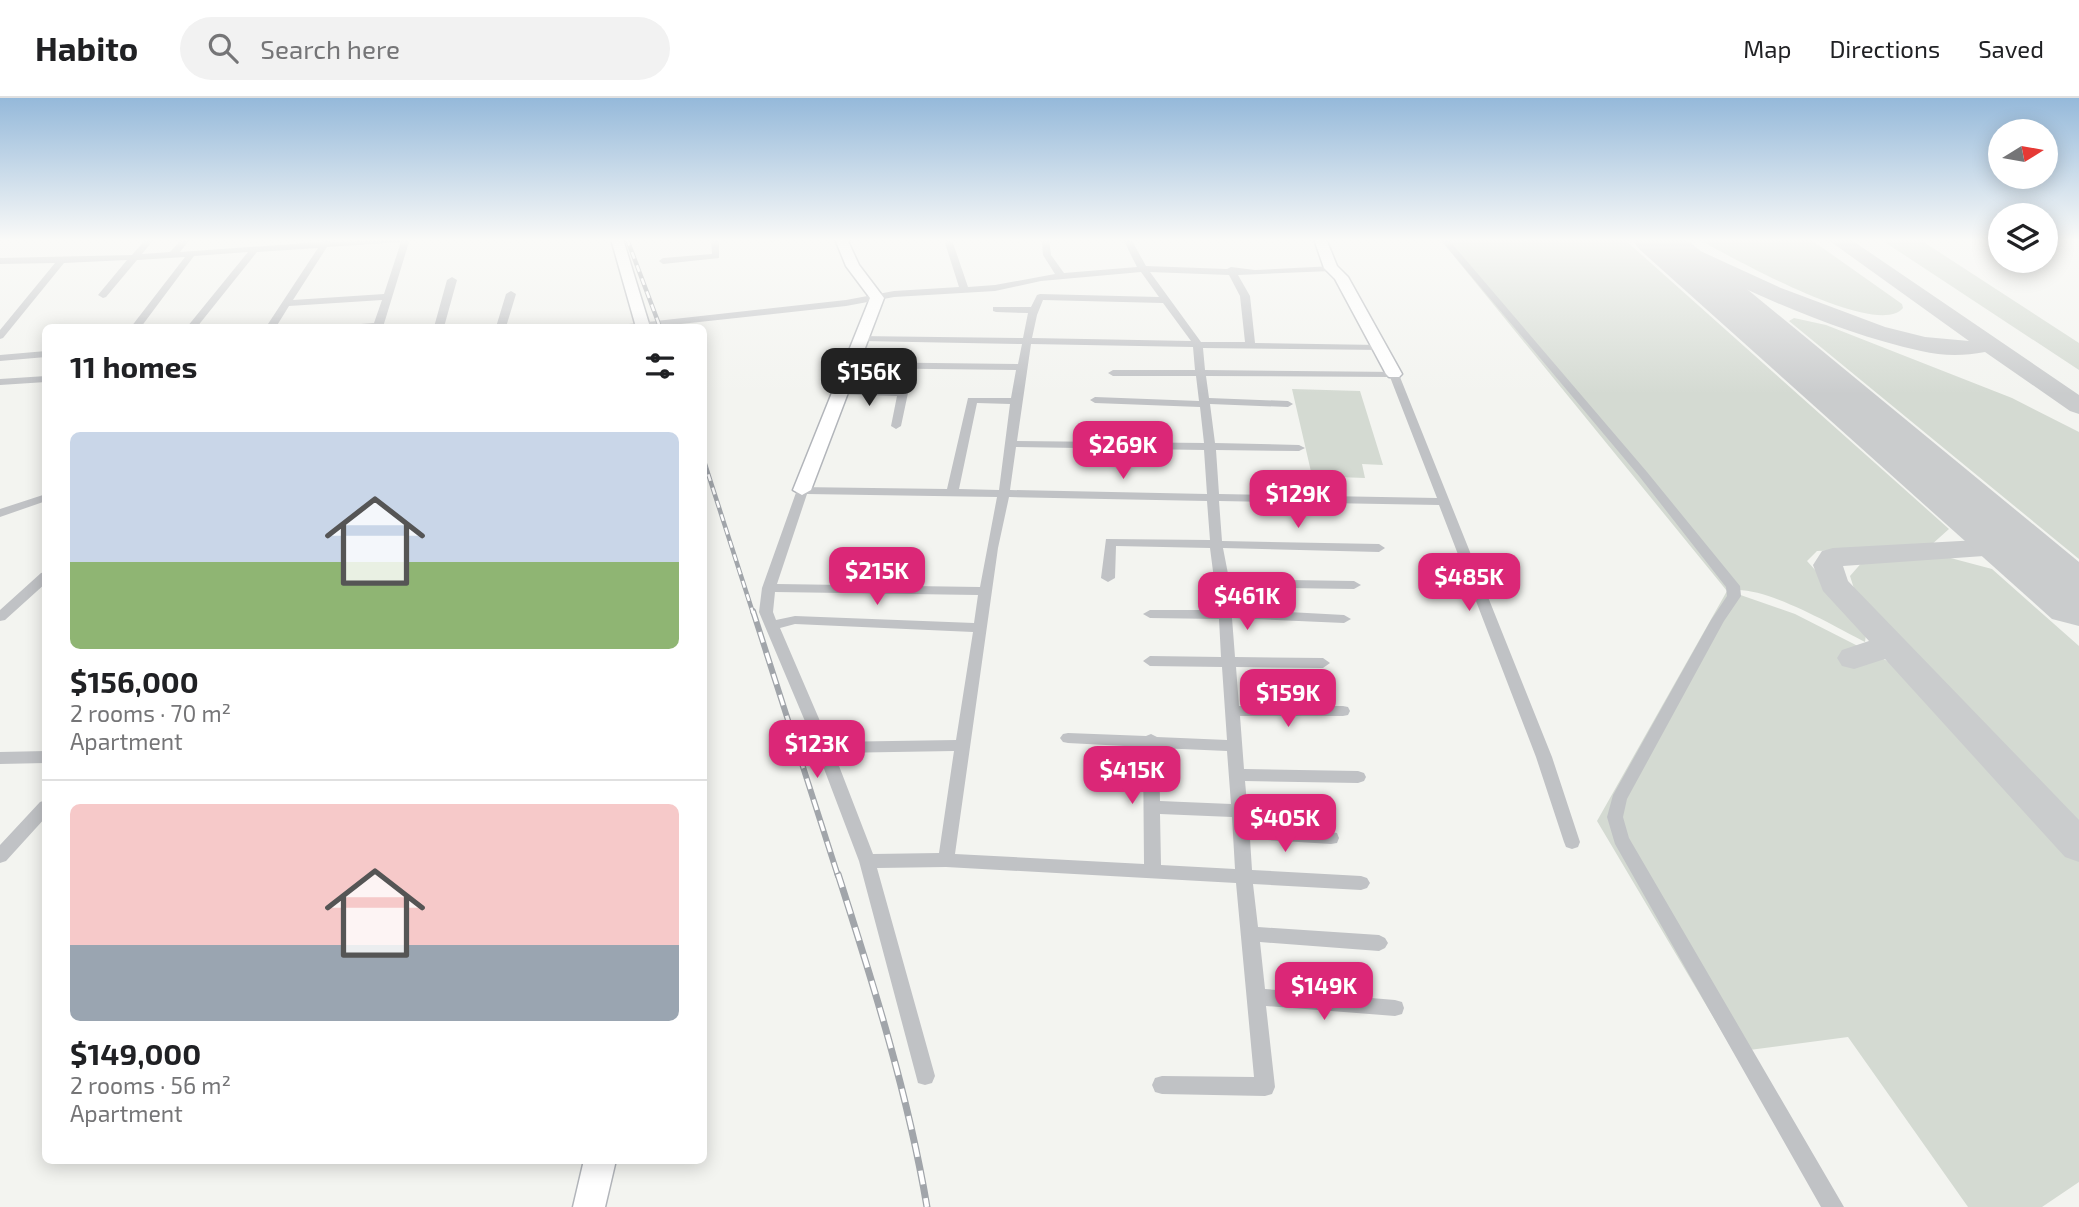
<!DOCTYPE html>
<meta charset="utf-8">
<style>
body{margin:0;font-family:"Exo 2",sans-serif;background:#f2f2f2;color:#202124;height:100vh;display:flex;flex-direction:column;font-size:26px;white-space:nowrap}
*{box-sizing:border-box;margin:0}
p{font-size:23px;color:#757577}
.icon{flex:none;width:38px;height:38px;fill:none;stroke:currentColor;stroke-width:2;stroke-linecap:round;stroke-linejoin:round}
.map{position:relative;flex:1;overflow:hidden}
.drawer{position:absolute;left:42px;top:226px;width:665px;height:840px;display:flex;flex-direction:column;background:#fff;border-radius:10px;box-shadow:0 4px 18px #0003}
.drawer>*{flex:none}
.needle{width:46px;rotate:79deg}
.controls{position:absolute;left:1988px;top:21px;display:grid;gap:14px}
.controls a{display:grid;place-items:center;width:70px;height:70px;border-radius:50%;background:#fff;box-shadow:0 4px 18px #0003;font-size:35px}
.price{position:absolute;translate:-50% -60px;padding:0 16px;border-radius:14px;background:#db2777;color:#fff;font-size:23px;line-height:46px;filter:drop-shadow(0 2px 4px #0008)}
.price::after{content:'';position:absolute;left:50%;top:42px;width:21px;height:16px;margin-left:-10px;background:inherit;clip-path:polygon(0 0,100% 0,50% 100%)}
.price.current{background:#222;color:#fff}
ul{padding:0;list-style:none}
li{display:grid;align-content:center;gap:14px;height:371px;padding:0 28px}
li+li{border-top:2px solid #e0e0e0}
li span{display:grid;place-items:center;height:217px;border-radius:10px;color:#555}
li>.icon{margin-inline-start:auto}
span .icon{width:126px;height:126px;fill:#fffc;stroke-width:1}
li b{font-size:30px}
h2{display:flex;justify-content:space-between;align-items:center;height:84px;padding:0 28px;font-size:30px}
header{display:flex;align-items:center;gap:42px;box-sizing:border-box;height:98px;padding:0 35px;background:#fff;border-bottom:2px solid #e0e0e0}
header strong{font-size:33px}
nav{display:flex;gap:38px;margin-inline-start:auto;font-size:24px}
.search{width:490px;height:63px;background:#f2f2f2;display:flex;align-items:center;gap:18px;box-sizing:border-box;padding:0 24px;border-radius:38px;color:#757577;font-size:26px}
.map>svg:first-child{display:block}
.green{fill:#d4dad2}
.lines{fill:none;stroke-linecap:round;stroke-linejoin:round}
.taxiway{fill:#cacccd;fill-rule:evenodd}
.runway{fill:#cacccd;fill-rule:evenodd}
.secondary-casing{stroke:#b2b5ba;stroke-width:3}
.street{fill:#c0c2c5;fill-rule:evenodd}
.secondary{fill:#fff;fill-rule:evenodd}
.rail-far2-casing{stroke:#a1a5aa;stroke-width:4.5}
.rail-far1-casing{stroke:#a1a5aa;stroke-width:6}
.rail-casing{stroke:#a1a5aa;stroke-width:7}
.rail-far2{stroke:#fff;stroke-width:2.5;stroke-dasharray:7;stroke-linecap:butt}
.rail-far1{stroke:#fff;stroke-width:3.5;stroke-dasharray:11;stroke-linecap:butt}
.rail{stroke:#fff;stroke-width:4.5;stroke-dasharray:14;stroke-linecap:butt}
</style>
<header>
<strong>Habito</strong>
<div class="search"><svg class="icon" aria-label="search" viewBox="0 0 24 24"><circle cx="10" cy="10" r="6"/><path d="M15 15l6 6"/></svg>Search here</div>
<nav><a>Map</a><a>Directions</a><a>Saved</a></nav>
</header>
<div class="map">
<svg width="2079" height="1109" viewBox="0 0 2079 1109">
<rect width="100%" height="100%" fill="#f3f4f0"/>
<path class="green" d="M1440,141H1624L1949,431L1930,448L1817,453L1807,463L1867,529L1865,544C1834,528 1761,485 1729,493L1795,516L1905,572L2079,759V1084L2042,1109H1968L1848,939L1734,954L1597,723L1727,493Z
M1698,141H1810L1902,206L1903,210C1877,242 1729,158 1698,141Z
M1880,141H1919L2079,245V272Z
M1794,220L1826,227L2012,300L2079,334V461L1789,223Z
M1292,291L1360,293L1383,367L1362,366L1365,380L1312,378Z
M1943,458L1992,471L2079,548V733L1857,500L1850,478L1864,462Z"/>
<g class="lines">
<path class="taxiway" d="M1649,141H1674L1781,190L1885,229L1925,239L1969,243L1827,141H1850L2079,297V316L2070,313L1985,254C1963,258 1943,258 1921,253C1843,236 1767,202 1695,167C1682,160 1658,153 1649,141Z
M2015,440L2026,443L2030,449L2026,455L1843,468L1848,483L2079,722V764L2065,759L1885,561L1854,571L1842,568L1837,560L1842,552L1869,543L1823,493L1813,467L1822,453L1833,450Z"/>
<path class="runway" d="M1632,141H1686L2079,464V528L2052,521L1639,151Z"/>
<g class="secondary-casing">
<path id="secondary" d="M611,141H623L650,229H636Z
M835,141H847L859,167L884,200L811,392L802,397L793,392L870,200L846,168Z
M1314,141H1326L1337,168L1348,179L1402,276L1399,279H1389L1386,276L1335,181L1324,170Z
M584,1062H616L605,1109H573Z"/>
</g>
<path class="street" d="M146,141H154L142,156L170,154L182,141H190L180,154L321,144L324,141H330V144L416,141L409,144L383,229H356L361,226L374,225L382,202L289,208L276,229H266L318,150L257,154L197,229H187L248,154L194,158L141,229H131L185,159L137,162L106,199L103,200L98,197L127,162L64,165L3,240L0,241V232L55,165L0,166V160L132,157ZM401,144L384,196L293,202L327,149Z
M711,141H719V160L663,166L659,163L663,160L712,156Z
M768,141H776V142L772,145Z
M1038,141L1049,142L1051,157L1064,175L1137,169L1123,141H1131L1146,168L1227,171L1231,169L1255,172L1334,168V172L1331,173L1238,177L1250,198L1255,245L1379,247L1384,250L1383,252L1203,250L1205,272L1398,274L1552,659L1580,744L1578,749L1572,751L1566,749L1564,744L1536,659L1439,407L1219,403L1222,443L1379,446L1385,450L1379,454L1223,450L1229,481L1354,483L1361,487L1354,491L1230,489L1232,511L1344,517L1351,521L1344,525L1232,520L1235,559L1323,560L1330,565L1323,570L1236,569L1239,608H1343L1348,609L1350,613L1348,617L1343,618H1240L1244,671L1358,673L1364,675L1366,679L1364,683L1358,685L1245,683L1249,728L1331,734L1337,735L1339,740L1337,745L1331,746L1250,741L1252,772L1361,778L1367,780L1370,785L1367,790L1361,792L1253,786L1258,829L1379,837L1385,840L1388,845L1385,850L1379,853L1260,844L1265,891L1395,902L1402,904L1404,910L1402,916L1395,918L1266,908L1275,989L1272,996L1265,998L1162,996L1155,994L1152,987L1155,980L1162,978L1254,979L1236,785L946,769L877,770L935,978L932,985L925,987L918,985L859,763L815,647L759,514L762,490L798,389L947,391L968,300H1011L1016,272L850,270L845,267L850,264L1018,266L1022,246L861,243L858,242V238L1023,240L1028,215L996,214L993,213V209H1031L1037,197L1040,196L1159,199L1141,174L1041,183L995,193L894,199L846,208L653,229H624L629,226L846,202L894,193L959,189L945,145L949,142L953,145L968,189L995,187L1055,176L1043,157L1042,145ZM1150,174L1229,177L1240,198L1245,244H1201ZM1043,202L1163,205L1191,243L1032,240L1037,217ZM1031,246L1193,249L1195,272H1113L1108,275L1113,278H1196L1199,303L1095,299L1090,302L1095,305L1200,309L1204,345L1017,343ZM1206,278L1390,279L1437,400L1219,396L1216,352L1299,353L1305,350L1299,347L1215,345L1210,306L1288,309L1293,306L1288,303L1209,300ZM977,305L1010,306L999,392L959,391ZM1016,349L1204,352L1207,396L1010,392ZM807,396L997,399L980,489L777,486ZM1009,399L1207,403L1210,442L1106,441L1101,480L1108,484L1115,480L1116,448L1210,450L1218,512H1150L1143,516L1150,520L1219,521L1221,559L1150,558L1143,563L1150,568L1222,569L1227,642L1157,639L1151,636L1146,638L1068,635L1063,636L1060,640L1063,644L1068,645L1143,649L1144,766L955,756L998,450ZM775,494L978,497L974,525L795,518L776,522L773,514ZM795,526L973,534L956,642L829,644L780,530ZM1159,650L1227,653L1231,706L1160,703ZM954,653L939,755L873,756L834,655ZM1160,716L1232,719L1235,771L1161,767Z
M1440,141H1448L1647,374L1740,488L1741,498L1724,523L1627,701L1623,719L1629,740L1844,1109H1821L1615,746L1607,719L1613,697L1711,522L1727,498L1726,489L1639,378Z
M452,179L457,182L444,229H434L447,182Z
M511,193L516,196L506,229H496L506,196Z
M46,253V259L0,263V257Z
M46,278V284L0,287V281Z
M840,291L907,293L908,295L901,328L896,331L891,328L897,298L836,296V292Z
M46,396V403L0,419V411Z
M46,474V485L5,522L0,523V512L41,475Z
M46,653V665L0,666V654Z
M46,702V719L6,763L0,765V747L40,704Z"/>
<use href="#secondary" class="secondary"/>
<g class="rail-far2-casing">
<path id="rail-far2" d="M627,141L660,229
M704,363L753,515"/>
</g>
<g class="rail-far1-casing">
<path id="rail-far1" d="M753,513L838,778"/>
</g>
<g class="rail-casing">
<path id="rail" d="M838,776C873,885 908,996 927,1109"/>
</g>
<use href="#rail-far2" class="rail-far2"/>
<use href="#rail-far1" class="rail-far1"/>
<use href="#rail" class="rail"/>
</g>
<linearGradient id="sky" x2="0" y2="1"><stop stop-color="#95b9da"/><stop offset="0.48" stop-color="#fafaf8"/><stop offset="1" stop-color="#fafaf8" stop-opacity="0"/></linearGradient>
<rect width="2079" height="296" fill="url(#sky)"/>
</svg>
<div class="controls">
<a><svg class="needle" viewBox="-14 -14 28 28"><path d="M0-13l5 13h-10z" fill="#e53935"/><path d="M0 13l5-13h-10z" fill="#757577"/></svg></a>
<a><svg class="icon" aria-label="layers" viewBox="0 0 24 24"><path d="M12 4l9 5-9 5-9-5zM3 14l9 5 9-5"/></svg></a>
</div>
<b class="price current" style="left:869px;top:310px">$156K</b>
<b class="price" style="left:1123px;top:383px">$269K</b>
<b class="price" style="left:1298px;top:432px">$129K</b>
<b class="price" style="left:877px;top:509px">$215K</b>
<b class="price" style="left:1469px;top:515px">$485K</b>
<b class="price" style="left:1247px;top:534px">$461K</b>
<b class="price" style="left:1288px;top:631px">$159K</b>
<b class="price" style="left:817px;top:682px">$123K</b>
<b class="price" style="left:1132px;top:708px">$415K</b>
<b class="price" style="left:1285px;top:756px">$405K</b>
<b class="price" style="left:1324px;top:924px">$149K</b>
<section class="drawer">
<h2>11 homes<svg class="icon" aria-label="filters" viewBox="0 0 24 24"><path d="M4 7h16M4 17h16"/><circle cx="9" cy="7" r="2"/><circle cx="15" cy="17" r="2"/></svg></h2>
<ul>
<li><span style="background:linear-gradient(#c9d6e8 60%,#8fb573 0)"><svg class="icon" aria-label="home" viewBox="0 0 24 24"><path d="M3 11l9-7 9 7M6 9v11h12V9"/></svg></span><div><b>$156,000</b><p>2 rooms · 70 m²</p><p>Apartment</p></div></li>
<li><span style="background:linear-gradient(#f6c9c9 65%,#9aa5b1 0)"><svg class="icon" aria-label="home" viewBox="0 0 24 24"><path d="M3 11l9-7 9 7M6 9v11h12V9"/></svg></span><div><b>$149,000</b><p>2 rooms · 56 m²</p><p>Apartment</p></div></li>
</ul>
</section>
</div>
